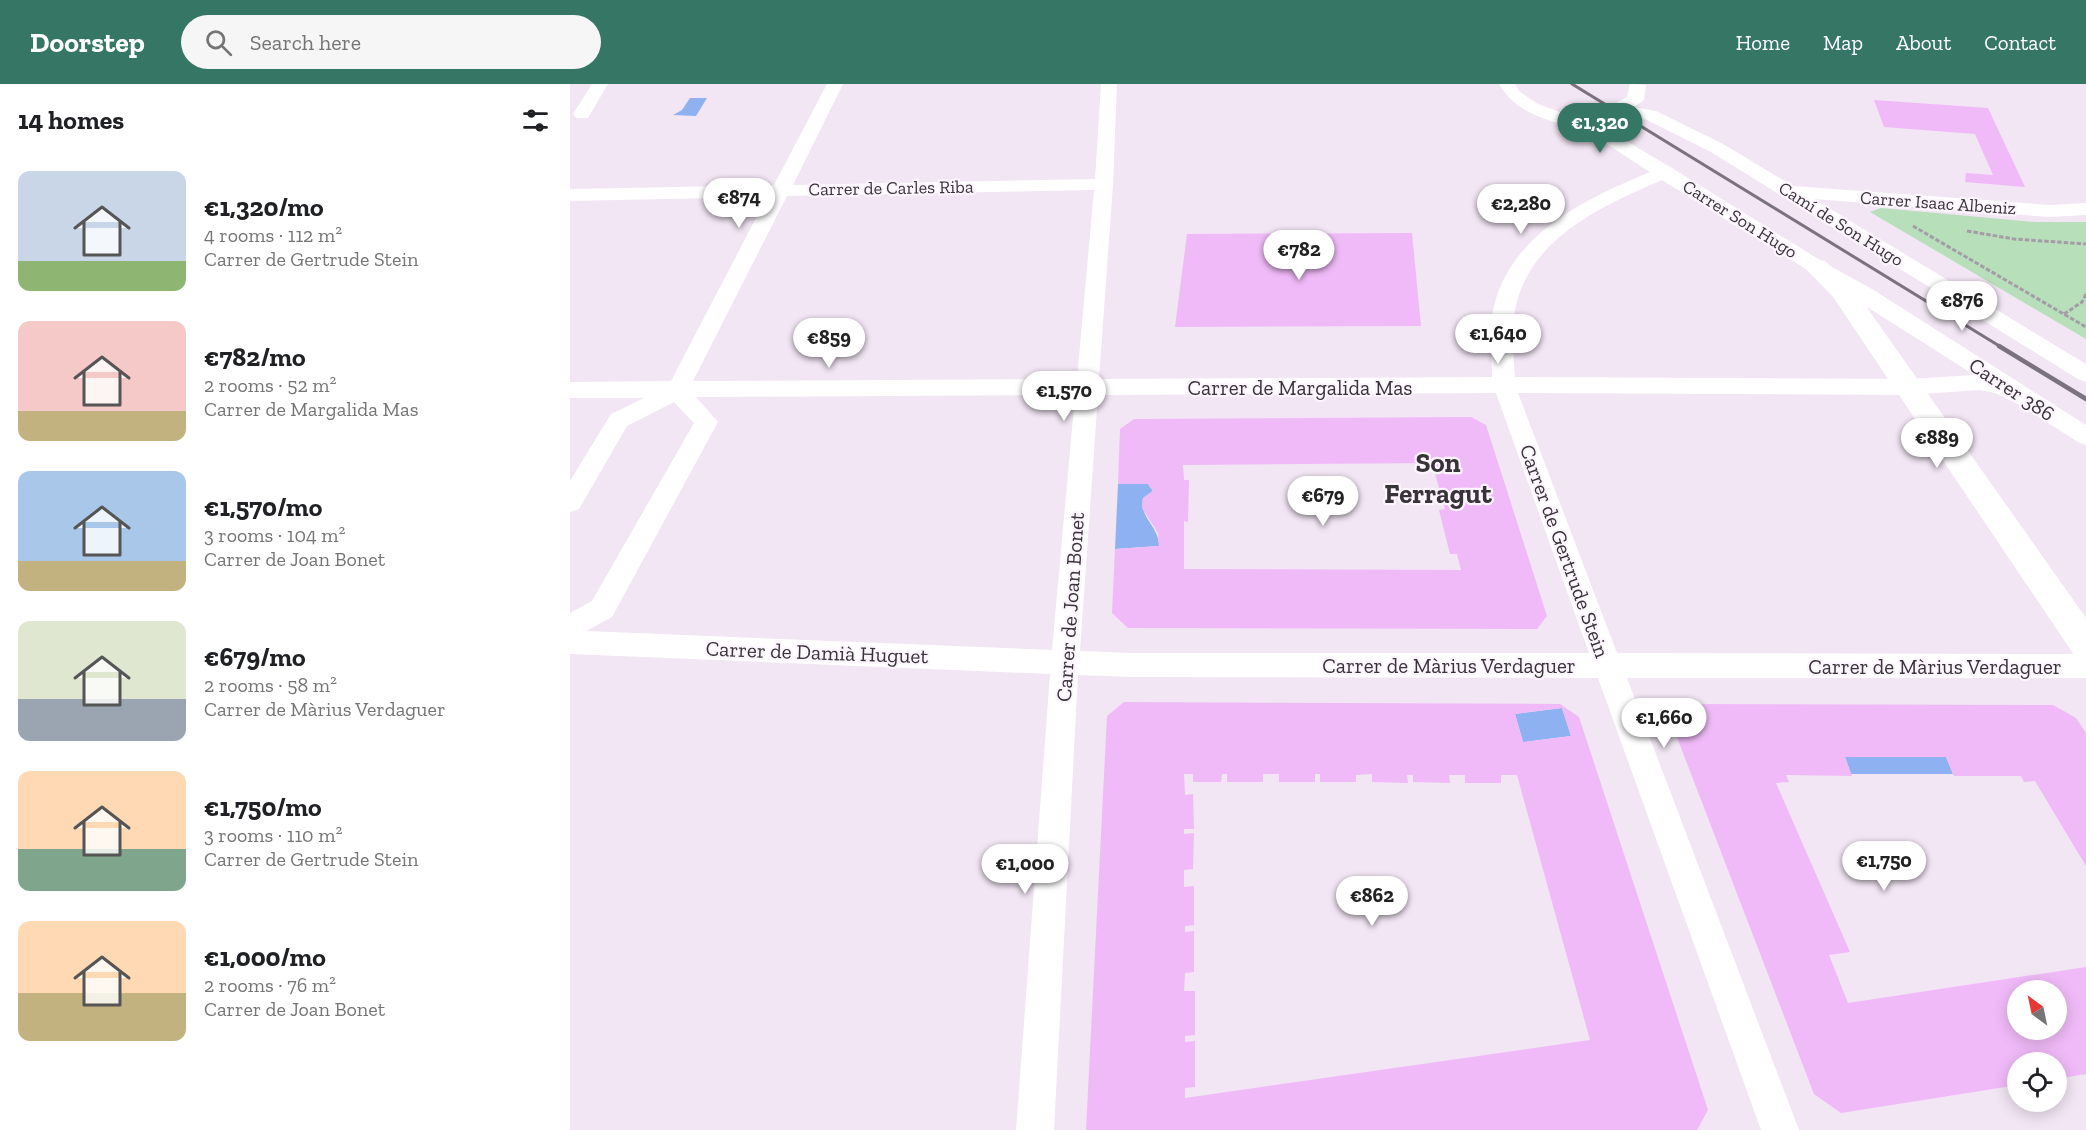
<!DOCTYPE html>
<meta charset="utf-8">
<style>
body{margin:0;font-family:"Zilla Slab",serif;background:#f6f6f6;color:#202124;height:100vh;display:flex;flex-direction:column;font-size:22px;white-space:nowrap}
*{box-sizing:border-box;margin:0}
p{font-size:20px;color:#757577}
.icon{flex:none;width:33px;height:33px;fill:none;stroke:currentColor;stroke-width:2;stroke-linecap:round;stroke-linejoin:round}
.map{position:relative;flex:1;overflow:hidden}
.details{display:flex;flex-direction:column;background:#fff;width:570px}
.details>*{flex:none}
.needle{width:39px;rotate:327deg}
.buttons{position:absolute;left:1437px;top:896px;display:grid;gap:12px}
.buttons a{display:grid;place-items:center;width:60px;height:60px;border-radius:50%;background:#fff;box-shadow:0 3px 15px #0003;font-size:30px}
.price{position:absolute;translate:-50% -51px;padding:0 14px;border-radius:21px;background:#fff;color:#222;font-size:20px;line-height:39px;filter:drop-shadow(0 2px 3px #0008)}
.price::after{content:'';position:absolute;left:50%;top:36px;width:18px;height:14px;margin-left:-9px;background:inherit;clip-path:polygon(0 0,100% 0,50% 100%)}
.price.on{background:#357665;color:#fff}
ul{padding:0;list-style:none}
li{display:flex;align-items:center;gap:18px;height:150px;padding:0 18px}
li span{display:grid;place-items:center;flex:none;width:168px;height:120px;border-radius:12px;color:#555}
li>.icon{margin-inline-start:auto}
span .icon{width:72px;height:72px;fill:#fffc;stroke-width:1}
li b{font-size:26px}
h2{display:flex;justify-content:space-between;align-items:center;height:72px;padding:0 18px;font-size:26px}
header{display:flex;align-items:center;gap:36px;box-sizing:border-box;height:84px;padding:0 30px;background:#357665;color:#fff}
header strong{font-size:28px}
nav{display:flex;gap:33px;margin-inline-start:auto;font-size:21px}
.search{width:420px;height:54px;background:#f6f6f6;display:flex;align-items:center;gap:15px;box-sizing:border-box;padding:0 21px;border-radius:33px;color:#757577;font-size:22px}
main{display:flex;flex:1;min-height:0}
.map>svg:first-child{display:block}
.green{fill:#b6dfba}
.water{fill:#8eb1f1}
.building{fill:#f0baf8;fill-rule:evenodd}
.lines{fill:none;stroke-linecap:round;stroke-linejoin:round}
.path{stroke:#a69ca8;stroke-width:3;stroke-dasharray:4.5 2;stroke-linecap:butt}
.street{fill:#fff;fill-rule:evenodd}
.secondary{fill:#fff;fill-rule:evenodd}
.rail-far1{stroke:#7a727c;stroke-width:3}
.rail{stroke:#7a727c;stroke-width:4.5}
.labels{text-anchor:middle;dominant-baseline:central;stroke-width:4.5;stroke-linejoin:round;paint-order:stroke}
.far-street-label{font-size:18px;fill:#383339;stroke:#fdf5fe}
.street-label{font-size:21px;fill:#383339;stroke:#fdf5fe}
.district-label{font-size:27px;font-weight:bold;fill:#383339;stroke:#fdf5fe}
</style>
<header>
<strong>Doorstep</strong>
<div class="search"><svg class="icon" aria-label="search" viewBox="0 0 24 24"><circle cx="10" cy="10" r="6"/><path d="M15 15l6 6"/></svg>Search here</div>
<nav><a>Home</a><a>Map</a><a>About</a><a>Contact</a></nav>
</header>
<main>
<section class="details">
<h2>14 homes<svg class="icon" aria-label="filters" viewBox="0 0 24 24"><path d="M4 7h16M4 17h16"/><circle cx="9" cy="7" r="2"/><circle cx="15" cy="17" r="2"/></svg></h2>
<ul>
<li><span style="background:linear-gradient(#c9d6e8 75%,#8fb573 0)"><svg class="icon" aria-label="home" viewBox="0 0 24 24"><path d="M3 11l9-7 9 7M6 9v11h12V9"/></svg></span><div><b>€1,320/mo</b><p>4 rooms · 112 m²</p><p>Carrer de Gertrude Stein</p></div></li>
<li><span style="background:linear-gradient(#f6c9c9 75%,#c2b280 0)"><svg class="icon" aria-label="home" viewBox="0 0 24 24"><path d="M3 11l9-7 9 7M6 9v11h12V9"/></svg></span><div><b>€782/mo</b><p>2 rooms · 52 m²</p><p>Carrer de Margalida Mas</p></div></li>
<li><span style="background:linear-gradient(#a9c7e8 75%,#c2b280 0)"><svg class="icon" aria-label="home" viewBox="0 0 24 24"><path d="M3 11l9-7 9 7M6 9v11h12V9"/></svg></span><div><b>€1,570/mo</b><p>3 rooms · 104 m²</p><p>Carrer de Joan Bonet</p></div></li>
<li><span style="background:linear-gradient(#dfe7d0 65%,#9aa5b1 0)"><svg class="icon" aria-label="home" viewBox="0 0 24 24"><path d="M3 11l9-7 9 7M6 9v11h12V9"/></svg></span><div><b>€679/mo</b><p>2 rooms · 58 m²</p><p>Carrer de Màrius Verdaguer</p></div></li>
<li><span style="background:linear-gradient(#ffd9b3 65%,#7fa58c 0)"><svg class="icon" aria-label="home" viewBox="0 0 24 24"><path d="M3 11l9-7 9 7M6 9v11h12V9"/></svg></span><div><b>€1,750/mo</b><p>3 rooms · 110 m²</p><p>Carrer de Gertrude Stein</p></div></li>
<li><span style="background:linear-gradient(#ffd9b3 60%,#c2b280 0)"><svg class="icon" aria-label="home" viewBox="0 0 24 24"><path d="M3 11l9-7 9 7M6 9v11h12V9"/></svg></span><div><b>€1,000/mo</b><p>2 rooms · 76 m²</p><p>Carrer de Joan Bonet</p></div></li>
</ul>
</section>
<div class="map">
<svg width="1516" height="1046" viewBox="0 0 1516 1046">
<rect width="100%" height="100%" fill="#f2e5f4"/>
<path class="green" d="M1311,124L1465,138H1516V255L1300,128Z"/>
<path class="water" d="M120,14H137L126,32L103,31L112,26Z
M548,400H578L583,407L573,414C569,434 589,442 589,462L545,465Z
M992,624L1001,652L953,658L945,630Z
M1275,673H1376L1383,690H1281Z"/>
<path class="building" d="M1304,16L1418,24L1455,103L1395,98L1396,89L1423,91L1405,50L1314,43Z
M842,149L851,242L605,243L617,150Z
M901,333L916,341L977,532L967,545L558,544L542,529L545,465L589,462L588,449L572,424L573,414L583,407L578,400H548L550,345L564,335ZM862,379L875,425L869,426L880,470H887L891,486L614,485V437L618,438L619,396H614L613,381Z
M554,618L990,620L1009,633L1138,1026L1127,1046H516L537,632ZM992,624L1001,652L953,658L945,630ZM614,690H623V698H651L652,690H657V698H693V690H709V698H745V690H750V698H786V691L802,690V698L838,699L837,691H843V698L880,699L879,691H895V699H931V691H947L1020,956L615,1014V1004L625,1003V957L615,958V952L625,951V907H614L615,889L624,888V847L615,848V842L624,841V802L614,803V786L623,785L624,749L614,750V745H624L623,710L615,711Z
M1111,620L1483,621L1506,634L1516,649V782L1465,697L1454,698L1451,692H1384L1376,673H1275L1282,692L1216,691L1219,698L1206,699L1280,868L1259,871L1278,919L1516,883V990L1486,995V978H1448V1001L1271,1029L1244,1010L1100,635ZM1448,906H1486V945H1448Z"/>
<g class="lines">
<path class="path" d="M1343,142L1516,243
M1397,147L1444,155L1516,160
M1494,230L1512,218L1516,210"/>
<path class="street" d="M22,0H38L18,34H6L3,30Z
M257,0H273L223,101L525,95L531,0H547L543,100L529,295L922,293C922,274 919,253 922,233C934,153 1013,116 1080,88C1061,76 1043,63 1024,53C989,35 951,37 929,0H945L950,8L968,20L1036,45L1102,84L1253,178L1302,205L1516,341V361L1508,358L1452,322L1425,309L1410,306L1339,311L948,309L1047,569L1516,570V594H1057L1229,1046H1191L1028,594L563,593L508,591L484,1046H446L480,590L0,570V529L22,517L124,339L104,318L57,342L9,425L0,428V397L41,330L74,314H0V298L101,297L197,113L0,117V105L204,101ZM1092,96C1196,161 1301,224 1404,291L1339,295L945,293C944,273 941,253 944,233C954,156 1030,123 1092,96ZM524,106L507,295L123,297L217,112ZM926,309L1019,569H563L510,567L528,311ZM505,311L482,566L16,547L42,533L148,338L126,313Z
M1060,0L1076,1L1074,16L1064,23L1086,27L1153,60L1223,102L1480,121L1516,119V131L1480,133L1244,115L1516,280V298L1508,295L1141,68L1075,35L1049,31L1040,34L1034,33L1031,29L1034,25L1057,13Z"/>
<path class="secondary" d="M1246,175L1255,177L1281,201L1516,534V575L1504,571L1263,213L1234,183L1237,177Z"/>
<path class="rail-far1" d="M1002,0L1431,263"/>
<path class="rail" d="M1429,262L1516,315"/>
</g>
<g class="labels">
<g class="far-street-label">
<text transform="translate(321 104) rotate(-1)">Carrer de Carles Riba</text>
<text transform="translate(1368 119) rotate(4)">Carrer Isaac Albeniz</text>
<text transform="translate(1170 135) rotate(32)">Carrer Son Hugo</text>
<text transform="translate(1271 140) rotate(32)">Camí de Son Hugo</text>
</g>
<g class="street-label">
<text x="730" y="303">Carrer de Margalida Mas</text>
<text transform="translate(1442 305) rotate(33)">Carrer 386</text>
<text transform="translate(995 467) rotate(70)">Carrer de Gertrude Stein</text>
<text transform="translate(500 523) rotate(-86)">Carrer de Joan Bonet</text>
<text transform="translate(247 568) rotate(2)">Carrer de Damià Huguet</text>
<text x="879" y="581">Carrer de Màrius Verdaguer</text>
<text x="1365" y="582">Carrer de Màrius Verdaguer</text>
</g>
<g class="district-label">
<text x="868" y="379">Son<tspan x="868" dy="31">Ferragut</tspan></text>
</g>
</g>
</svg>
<div class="buttons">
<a><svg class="needle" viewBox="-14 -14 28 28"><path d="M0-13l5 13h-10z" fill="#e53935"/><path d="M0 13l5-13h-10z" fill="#757577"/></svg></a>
<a><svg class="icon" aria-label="locate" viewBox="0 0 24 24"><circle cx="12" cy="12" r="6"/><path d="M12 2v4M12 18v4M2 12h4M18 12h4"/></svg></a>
</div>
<b class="price on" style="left:1030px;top:70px">€1,320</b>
<b class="price" style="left:169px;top:145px">€874</b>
<b class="price" style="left:951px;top:151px">€2,280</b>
<b class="price" style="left:729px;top:197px">€782</b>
<b class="price" style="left:1392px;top:248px">€876</b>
<b class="price" style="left:928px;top:281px">€1,640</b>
<b class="price" style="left:259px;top:285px">€859</b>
<b class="price" style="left:494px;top:338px">€1,570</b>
<b class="price" style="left:1367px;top:385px">€889</b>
<b class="price" style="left:753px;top:443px">€679</b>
<b class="price" style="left:1094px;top:665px">€1,660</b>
<b class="price" style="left:1314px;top:808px">€1,750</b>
<b class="price" style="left:455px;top:811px">€1,000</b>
<b class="price" style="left:802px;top:843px">€862</b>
</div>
</main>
